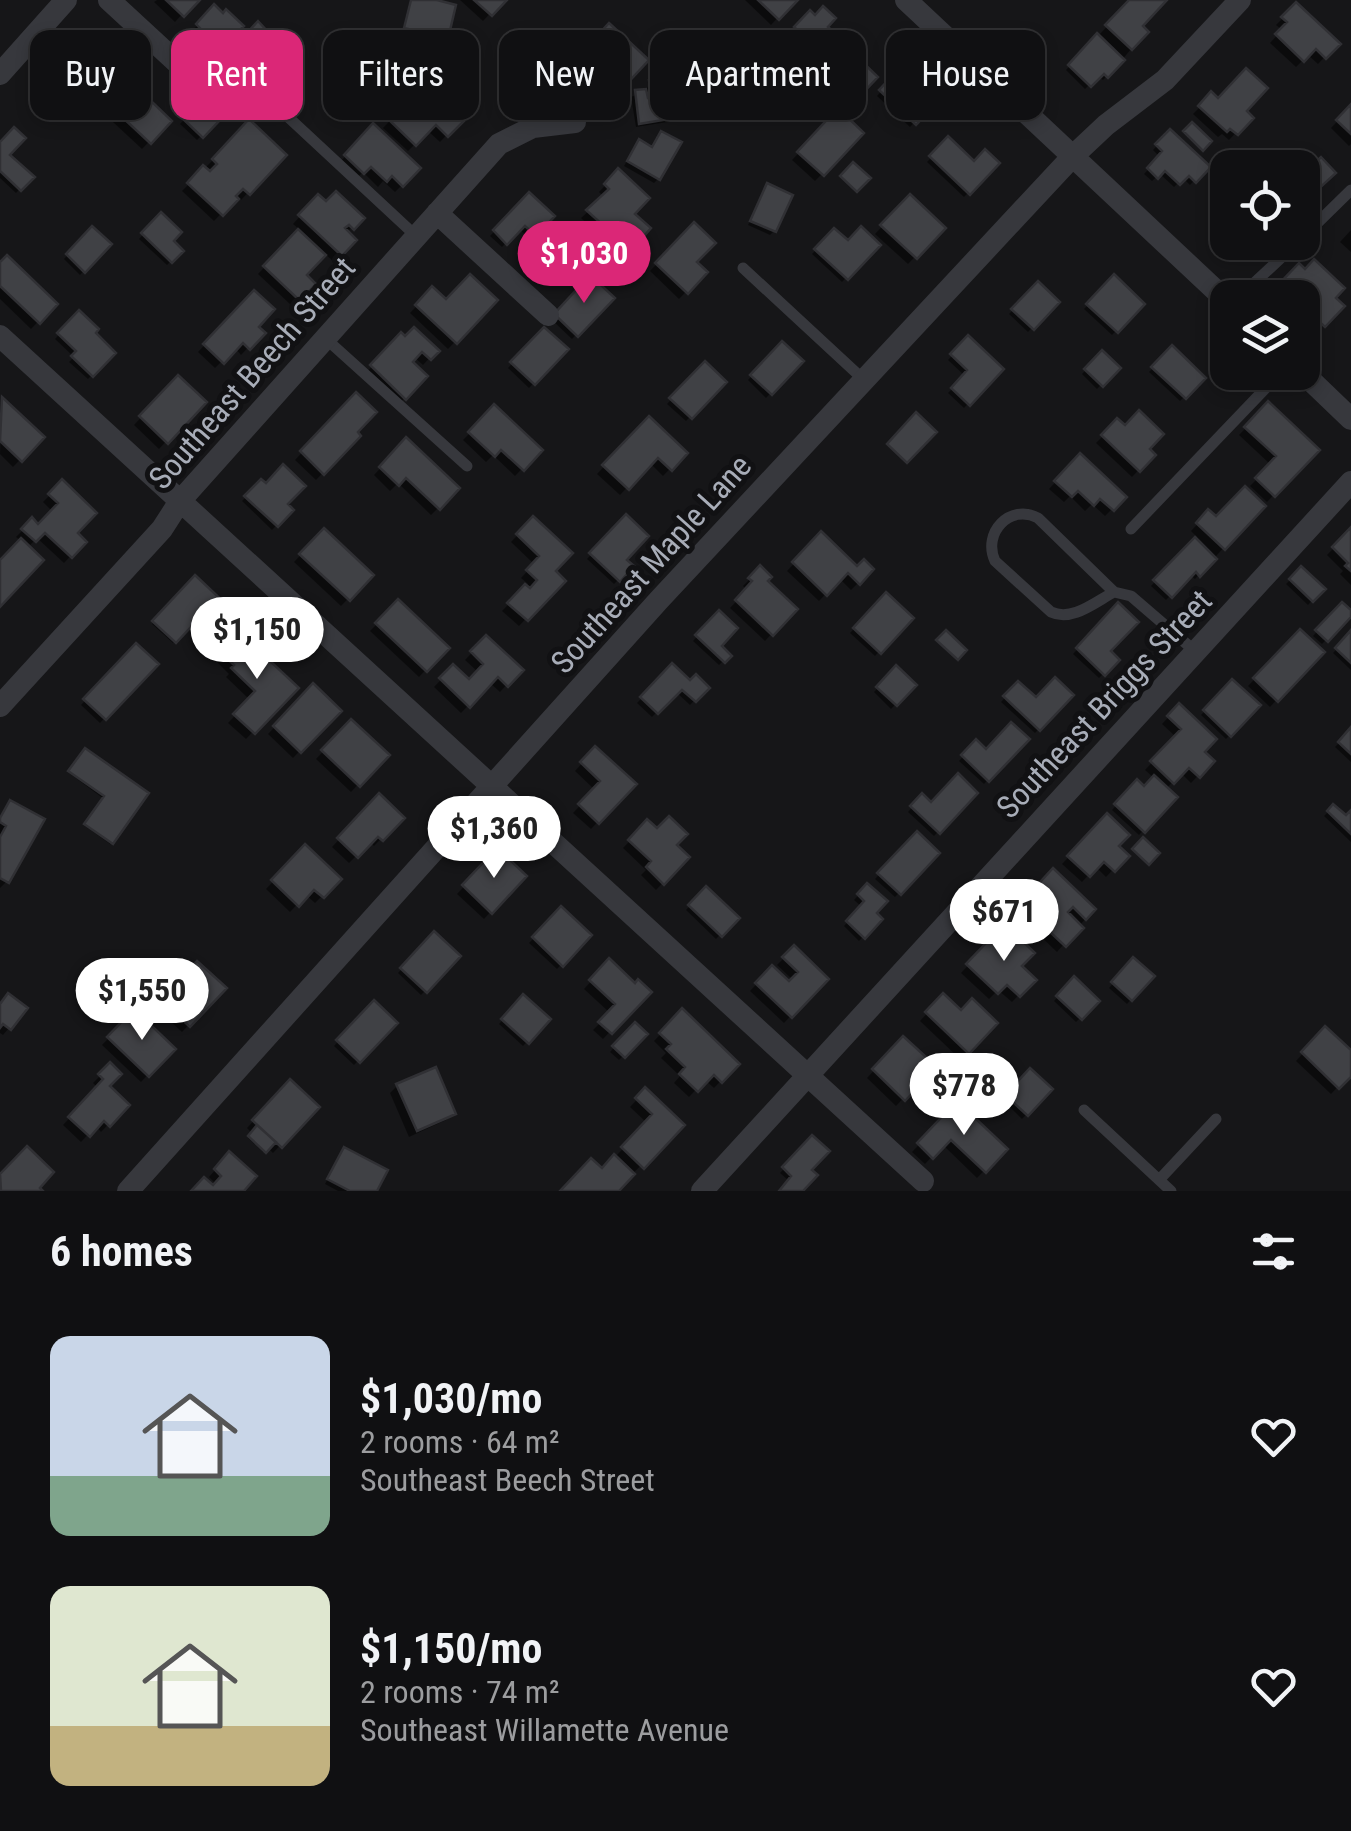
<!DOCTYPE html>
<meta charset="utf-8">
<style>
body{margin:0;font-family:"Roboto Condensed",sans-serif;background:#1e1e20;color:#f1f3f6;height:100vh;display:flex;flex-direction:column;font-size:38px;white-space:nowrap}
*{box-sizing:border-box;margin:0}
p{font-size:32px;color:#9c9d9f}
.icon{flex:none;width:55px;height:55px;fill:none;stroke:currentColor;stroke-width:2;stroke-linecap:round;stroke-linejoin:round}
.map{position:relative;height:1191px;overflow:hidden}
.sheet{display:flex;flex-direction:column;background:#101012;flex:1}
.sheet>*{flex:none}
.banner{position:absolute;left:30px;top:30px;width:1292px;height:90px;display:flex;gap:20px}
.buttons{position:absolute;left:1210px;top:150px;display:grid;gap:20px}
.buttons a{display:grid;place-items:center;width:110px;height:110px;border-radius:20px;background:#101012;box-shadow:0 5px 15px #0003,0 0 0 2px #303032;font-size:50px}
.price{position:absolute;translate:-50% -85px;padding:0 22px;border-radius:35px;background:#fff;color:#222;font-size:32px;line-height:65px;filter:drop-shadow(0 2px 5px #0008)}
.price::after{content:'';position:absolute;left:50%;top:60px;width:30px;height:22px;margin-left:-15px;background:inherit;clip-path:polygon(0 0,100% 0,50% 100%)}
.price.on{background:#db2777;color:#fff}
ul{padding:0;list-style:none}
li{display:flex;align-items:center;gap:30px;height:250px;padding:0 50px}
li span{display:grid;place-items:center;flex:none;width:280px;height:200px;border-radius:20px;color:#555}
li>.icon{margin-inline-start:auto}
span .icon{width:120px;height:120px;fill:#fffc;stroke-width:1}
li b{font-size:42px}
h2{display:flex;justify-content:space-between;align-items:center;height:120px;padding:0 50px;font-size:42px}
.tag{padding:0 35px;border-radius:20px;background:#101012;box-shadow:0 5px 15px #0003,0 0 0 2px #303032;font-size:35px;line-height:90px}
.tag.on{background:#db2777;color:#fff}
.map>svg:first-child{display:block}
.shadow{fill:#0007}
.building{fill:#404145;stroke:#303034;stroke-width:2.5}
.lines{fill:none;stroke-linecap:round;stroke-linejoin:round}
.service{stroke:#37383d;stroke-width:11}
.minor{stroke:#37383d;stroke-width:22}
.labels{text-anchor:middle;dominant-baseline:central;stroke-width:10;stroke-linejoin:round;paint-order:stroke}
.street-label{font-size:32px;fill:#a8adb8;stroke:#111113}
</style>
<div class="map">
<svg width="1351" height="1191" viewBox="0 0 1351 1191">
<rect width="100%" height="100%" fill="#161618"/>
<path class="shadow" d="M157,0H195L175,22L154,2Z
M410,0H427L445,38L441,42L402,32Z
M460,0H503L483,21Z
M745,0H794L771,25Z
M1132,0H1164L1139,26L1145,32L1122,60L1103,80L1098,76L1085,89L1066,70Z
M1296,5L1337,44L1318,64L1308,55L1296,67L1270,43L1282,30L1276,25Z
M214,8L237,29L286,56L252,92L236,76L242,70L219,49L213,55L191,32Z
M810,13L836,38L818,57L792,32Z
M609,27L646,60L614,94L579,58Z
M516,49L555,70L538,93L503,67Z
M853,57L874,77L854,98L833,78Z
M91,64L115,86L169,121L142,149L72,84Z
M897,74L930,106L910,127L877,96Z
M650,82L679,117L674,121L636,127L631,97L646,91Z
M423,86L460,121L440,142L428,131L408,151L383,128Z
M1212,95L1250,118L1229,140L1222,134L1218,137L1193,114Z
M199,104L217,120L197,140L180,124Z
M1351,107V144L1349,146L1331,128Z
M838,112L861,134L815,181L792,160Z
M250,123L284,155L241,200L238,196L214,221L182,191Z
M373,127L418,169L395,192L383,181L378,187L363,172L356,179L339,163Z
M1170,132L1207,167L1190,185L1183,178L1174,187L1160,174L1152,181L1144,174L1160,157L1153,150Z
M948,140L974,164L997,163L964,197L927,162Z
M0,145L31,177L16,193L0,178Z
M635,147L658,179L654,183L624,166Z
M618,172L632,214L647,229L628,249L613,235L606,242L581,218L604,197L599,192Z
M768,186L774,231L770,235L748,225Z
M529,195L552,216L530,239L519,229L502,247L490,236Z
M910,197L943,228L908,264L875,234Z
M311,204L361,218L346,233L354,240L333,261L324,253L303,276L313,284L292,306L258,274L300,230L293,224Z
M161,215L170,241L181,251L167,265L139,239Z
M694,225V262L705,272L679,299L650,271Z
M92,229L109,244L80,275L64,259Z
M1351,230V252L1340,242Z
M834,231L848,243L877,245L842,282L812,254Z
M0,265L55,304L31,329L0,299Z
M1299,267L1341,307L1317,332L1302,319V298H1280L1274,292Z
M1114,278L1142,304L1112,335L1084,309Z
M1038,284L1056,302L1028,332L1009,314Z
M432,290L446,303L495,300L448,349L410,313Z
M254,293L255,327L262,333L241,355L235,348L215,368L198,352Z
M611,298L572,339L552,320Z
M79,313L92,333L113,353L88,379L69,362L74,357L55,339Z
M544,330L565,350L529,388L508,368Z
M401,335L436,351L423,365L414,357L409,362L425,376L398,405L365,374Z
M968,339L1000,369L964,408L948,393L965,376L948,360Z
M782,344L800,362L766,398L748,380Z
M1172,349L1203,378L1180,401L1149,372Z
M1102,353L1117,368L1097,389L1082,374Z
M705,364L724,382L686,421L667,404Z
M178,378L203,402L159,449L134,425Z
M356,395L354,432L358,436L316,480L295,460Z
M2,401L41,438L13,467L0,454Z
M1268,405L1316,450L1267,502L1250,486L1271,465L1239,435Z
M495,408L540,450L515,476L493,455L486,462L463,440Z
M649,419L685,453L663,476L650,463L620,495L597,474Z
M1117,422L1153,455L1132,477L1096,443Z
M406,441L457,489L431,515L398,483L390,491L374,475Z
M1080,456L1124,497L1105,516L1092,504L1085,511L1070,496L1064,502L1049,489Z
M261,482L291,510L272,530L242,501Z
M62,483L74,533L84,542L64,563L37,538L27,548L0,604V564L21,541L16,537L32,521L38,527L53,512L43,502Z
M1262,506L1195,579L1190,575L1166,600L1151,586L1197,537L1191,531L1208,513L1216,520Z
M626,518L623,560L631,567L614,584L587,559Z
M533,519L552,571L562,581L519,626L502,611L528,584L521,578L534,564L511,542Z
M1351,530V585L1340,574L1343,571L1327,555Z
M324,531L371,575L341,606L294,562Z
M821,535L857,570H871L851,590L840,579L819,601L787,571Z
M760,569L764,581L794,609L765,641L730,608L747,590L743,586Z
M1301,569L1322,589L1308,605L1286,584Z
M195,578L225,606L198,635L188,626L173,643L152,624Z
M886,596L910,618L875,656L850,633Z
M398,603L446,648L419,677L370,631Z
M1342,605L1351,614L1322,644L1313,636Z
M1118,606L1108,651L1117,660L1099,678L1073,654Z
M719,613L718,646L728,656L719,665L693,641Z
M1300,632L1321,652L1270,707L1248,686Z
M232,634L295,688L246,739L228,723L250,700L226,677L229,674L211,656Z
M1351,634V670L1333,653Z
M486,638L520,670L500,692L490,683L461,713L434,687L453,667L469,682L478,672L465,660Z
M136,647L155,664L100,723L81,705Z
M672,667L690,684L706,688L690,705L676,692L652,717L637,703Z
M896,669L914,685L891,709L874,692Z
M1232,682L1257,706L1226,739L1201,715Z
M1018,684L1036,701L1071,695L1035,733L1001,702Z
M313,687L338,711L293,758L268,734Z
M1179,706L1202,752L1212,761L1191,783L1181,773L1166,789L1174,797L1139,835L1112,810L1137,783L1144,789L1155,779L1145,770L1176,737L1162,724Z
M351,722L386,755L351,792L316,759Z
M1351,731V762L1335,747Z
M1026,739L984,784L959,761L976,743L986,752Z
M595,749L633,785L591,829L573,813L595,790L575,771Z
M85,751L146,794L110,844L85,826L104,799L69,773Z
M975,793L934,836L908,812L922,796L931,805Z
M379,797L401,818L374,846L370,842L349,863L332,847Z
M11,803L7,881L0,888V816Z
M1333,807L1346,819L1351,813V842L1324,816Z
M1107,817L1116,846L1126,856L1106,877L1096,867L1082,882L1062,864Z
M648,822L687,857L656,890L641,875L646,870L623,848Z
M917,834L937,853L895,897L875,879Z
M305,848L339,879L315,903L306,895L290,912L266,889Z
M497,852L524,876L484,919L457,894Z
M1053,872L1093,910L1057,952L1015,912Z
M867,886L873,913L880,919L859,941L844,926L862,907L854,900Z
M706,889L736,918L716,939L686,910Z
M561,910L588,936L557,969L529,943Z
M434,935L458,957L421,995L398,973Z
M991,941L1033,980L1012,1002L998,990L989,999L961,973Z
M794,948L826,979L784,1023L750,991L772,968L789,984L793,980L777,965Z
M1134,960L1152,976L1127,1004L1109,988Z
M609,962L635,986L648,992L603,1039L593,1030L610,1013L584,989Z
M198,964L224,988L182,1032L156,1008Z
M1074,980L1097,1001L1076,1022L1054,1001Z
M943,996L961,1013L994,1023L960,1059L920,1021Z
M523,997L548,1019L523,1046L499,1024Z
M374,1003L394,1023L354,1065L334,1046Z
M0,1005L9,1028L3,1035L0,1033Z
M134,1012L172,1049L141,1082L102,1045Z
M682,1012L737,1064L714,1088L705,1080L689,1097L674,1083L680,1076L661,1058L666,1053L654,1041Z
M635,1025L644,1034L619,1060L610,1052Z
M1325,1029L1351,1054V1073L1331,1094L1296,1061Z
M903,1039L933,1067L896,1106L867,1078Z
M110,1066L107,1086L127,1105L101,1132L96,1126L81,1142L63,1125L98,1088L93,1083Z
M1030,1071L1050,1090L1022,1119L1003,1100Z
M290,1082L316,1108L273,1153L267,1147L263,1152L248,1138L253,1134L247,1128Z
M397,1086L453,1113L446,1120L409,1137L390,1093Z
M645,1091L682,1125L615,1191H563L602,1171L647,1123L630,1107Z
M957,1105L1004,1150L977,1178L943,1145L925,1164L912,1152Z
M813,1138L809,1170L799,1191H781L789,1181L780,1173Z
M341,1154L374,1191H338L325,1184Z
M222,1162L241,1191H193L216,1184L209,1177Z"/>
<path class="building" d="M166,0H200L184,17Z
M411,0H437L456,5L448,39L404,28Z
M474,0H507L492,16Z
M758,0H798L779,20Z
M1129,0H1167L1143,26L1149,32L1132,50L1105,25Z
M1296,2L1341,44L1326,59L1316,49L1304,62L1275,34L1287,22L1281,17Z
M214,4L223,13L226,9L244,26L241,29L246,34L258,21L290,56L261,87L241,68L247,62L227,44L221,50L196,24Z
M823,6L836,18L828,27L840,38L824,54L794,27L810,10L815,15Z
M609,23L649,60L622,89L584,50Z
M1097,33L1125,60L1108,78L1104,74L1091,87L1068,65Z
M520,41L559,70L544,90L505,62Z
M853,53L878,77L860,96L835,73Z
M91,60L115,83L123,74L172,121L151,144L77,75Z
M1246,68L1268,88L1247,111L1254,118L1238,135L1230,129L1227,132L1198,106L1211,91L1218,98Z
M897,71L934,106L916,125L879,90Z
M675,76L681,117L639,124L635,90L646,89L648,98H651L649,80Z
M423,82L464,121L448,137L436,125L416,146L388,119Z
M199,100L220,120L203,138L182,118Z
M1351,104V134L1336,120Z
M838,108L864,133L824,176L797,152Z
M249,119L287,155L250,195L243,189L236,196L239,199L223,216L187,183L203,165L210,171L217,164L212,159Z
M1192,122L1212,141L1203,151L1183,131Z
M373,123L421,168L403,187L392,176L387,182L371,167L364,174L344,155Z
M14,127L26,138L10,155L35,177L21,191L0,171V142Z
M1170,129L1211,167L1196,183L1189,176L1180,185L1165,171L1158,179L1147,168L1162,151L1155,144Z
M661,131L682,142L660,180L627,161L639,139L652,147Z
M948,136L974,161L985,149L1000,163L970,195L929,156Z
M1321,157L1336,173L1302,204V175Z
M853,162L871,178L857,192L840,176Z
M618,168L650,198L635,214L651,228L637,244L621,229L615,236L586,210L609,189L604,184Z
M767,183L793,195L776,232L750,221Z
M336,191L365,218L354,230L349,225L345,228L357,240L342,256L298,215L318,194L326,201Z
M529,192L555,216L536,236L525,226L507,245L493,230Z
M910,194L946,228L917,259L880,225Z
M161,212L182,232L174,241L184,251L172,263L141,233Z
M694,222L716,243L697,262L708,272L688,294L655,263Z
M92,226L112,244L85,273L66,254Z
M861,226L881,245L848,280L814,249L834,228L848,240Z
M298,229L326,255L307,275L316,284L300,301L263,266Z
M7,255L58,304L40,324L0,286V262Z
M1314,259L1345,288L1336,298L1345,306L1325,327L1302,306V298H1294L1279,284L1299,263L1305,269Z
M470,274L498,300L457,344L415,305L432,286L446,299Z
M1114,274L1145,304L1118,333L1086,304Z
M590,275L615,298L578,337L554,314Z
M1038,281L1060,302L1034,330L1011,309Z
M254,290L275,309L259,327L266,333L250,350L243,343L224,364L203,344Z
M79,310L99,329L96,333L116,353L93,377L71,356L76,351L57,333Z
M414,327L440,351L431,360L422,352L413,362L428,376L406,400L370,365L401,332L405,336Z
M544,327L569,349L535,385L510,362Z
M968,335L1004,369L970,406L951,388L967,370L950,354Z
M782,341L804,361L772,395L750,375Z
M1172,345L1206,378L1186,399L1151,367Z
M1102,350L1121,368L1103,387L1084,369Z
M705,361L727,382L692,419L669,398Z
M178,375L207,402L168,444L139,416Z
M356,392L377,412L358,432L361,436L324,475L300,451Z
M2,397L45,437L22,462L0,441Z
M1268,401L1320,450L1275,497L1255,478L1276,456L1244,427Z
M494,404L543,450L524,471L501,450L495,457L468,432Z
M1139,410L1164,434L1150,449L1156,455L1140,472L1101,435L1117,418L1125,425Z
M916,412L937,432L907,463L887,444Z
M649,416L688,453L672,471L658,458L629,490L602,465Z
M406,437L460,488L440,510L406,478L399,486L379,467Z
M1080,453L1127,497L1114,511L1100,499L1094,506L1078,491L1072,497L1054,481Z
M283,464L306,486L288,504L294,510L278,527L244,496L261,479L266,483Z
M62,479L97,513L78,533L87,542L72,558L45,533L36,542L21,529L32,517L38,524L58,503L48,494Z
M1245,486L1266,506L1225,550L1196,523L1208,509L1216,516Z
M626,514L649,536L627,560L634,566L620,582L589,553Z
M533,516L573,553L556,571L566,581L528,621L507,603L525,584L530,588L537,580L526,570L539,556L516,534Z
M1351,527V571L1345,566L1348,563L1332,547Z
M324,528L374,575L350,601L299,554Z
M821,531L857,566L864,559L874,569L860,585L848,573L827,596L792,562Z
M1195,537L1217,559L1200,577L1196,572L1172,598L1153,580Z
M21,538L44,560L0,607V560Z
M760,565L772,577L768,581L798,609L773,636L735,600L752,581L748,578Z
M1301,566L1326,589L1313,602L1289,579Z
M195,575L228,606L201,636L191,627L176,643L152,621Z
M886,592L914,618L881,654L853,628Z
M398,599L450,648L427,672L375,623Z
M1118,602L1139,622L1111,651L1120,660L1105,676L1076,648Z
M1342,602L1351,610V617L1328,642L1315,630Z
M719,610L738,628L722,646L732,656L725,663L695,635Z
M1300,629L1325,652L1278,702L1253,678Z
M232,630L250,647L253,645L299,688L255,734L233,714L255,691L231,668L234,665L216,648Z
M946,630L967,650L958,660L936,640Z
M1351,630V663L1335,648Z
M486,635L524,670L508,687L498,677L470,708L439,678L453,664L469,679L483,664L470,651Z
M136,643L159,664L106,720L83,699Z
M672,663L690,680L696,674L710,688L696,702L682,690L658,714L640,697Z
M896,665L917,685L897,706L876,687Z
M1055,677L1074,695L1040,731L1003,696L1018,681L1036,697Z
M1232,679L1261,705L1231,737L1203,710Z
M313,683L342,711L301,753L273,726Z
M1179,703L1217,739L1205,752L1215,761L1200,778L1189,768L1174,784L1150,761L1181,729L1167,716Z
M351,719L390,755L360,787L321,750Z
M1011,722L1030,739L989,782L961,755L976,739L986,749Z
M1351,727V754L1338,742Z
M595,746L637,784L599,824L578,804L600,781L580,762Z
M85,748L149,793L113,844L84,824L104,796L68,771Z
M958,773L978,793L940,834L910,806L922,793L931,802Z
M1154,775L1178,797L1145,833L1114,804L1137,779L1144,786Z
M379,793L405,818L383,841L378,837L358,858L337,838Z
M10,800L45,819L9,883L0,878V837L6,826L0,822V818Z
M1333,804L1346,815L1351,810V834L1327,811Z
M1107,813L1130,835L1119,846L1130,856L1115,872L1104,862L1090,877L1067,856Z
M669,816L688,834L677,845L690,857L664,885L646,867L651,861L628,840L647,819L657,828Z
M917,831L940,853L901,895L877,873Z
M1143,837L1160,853L1149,865L1132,849Z
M305,844L342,879L324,898L314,890L299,907L271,880Z
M497,848L527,876L492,914L462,885Z
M1053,868L1096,909L1086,920L1073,907L1068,912L1084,928L1066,947L1020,904Z
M867,883L888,901L877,913L883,919L865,939L846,921L864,901L857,894Z
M706,886L740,918L722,937L688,905Z
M561,906L592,935L563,967L532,937Z
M1009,928L1035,953L1022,966L1037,980L1020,997L1007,985L998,994L966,964L991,938L996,942Z
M434,931L461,956L427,993L400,968Z
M794,945L829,979L792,1018L755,983L772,965L789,981L798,972L782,957Z
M1133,957L1155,976L1132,1001L1111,982Z
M609,958L635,983L638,979L652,992L612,1034L598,1022L615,1004L589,980Z
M197,961L227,988L190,1027L161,1000Z
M1074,976L1100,1001L1082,1020L1056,996Z
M8,993L28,1008L11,1030L3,1024L0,1028V1004Z
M943,993L961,1010L972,998L998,1023L969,1054L925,1012Z
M523,994L551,1019L529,1044L501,1019Z
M374,1000L398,1023L360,1063L336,1040Z
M682,1008L740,1064L722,1083L714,1075L698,1092L679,1074L685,1067L666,1049L671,1044L659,1033Z
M134,1009L176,1049L149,1077L107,1037Z
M635,1022L648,1034L625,1058L612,1046Z
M1325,1026L1351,1050V1077L1339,1089L1301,1052Z
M903,1036L937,1067L905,1101L872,1069Z
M110,1062L122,1074L110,1086L130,1105L110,1127L104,1121L90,1137L68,1117L103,1079L98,1074Z
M436,1067L456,1114L417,1131L396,1084Z
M1030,1068L1053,1089L1028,1116L1005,1095Z
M290,1079L320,1107L282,1148L252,1120Z
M645,1087L685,1125L644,1169L621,1147L652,1114L635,1098Z
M957,1101L1008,1149L986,1173L951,1140L933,1159L917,1143Z
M257,1125L276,1142L266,1153L248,1136Z
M812,1135L830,1151L812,1170L818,1175L803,1191H779L791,1176L782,1167Z
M27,1146L54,1172L40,1188L43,1191H1L0,1174Z
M344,1147L388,1170L377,1191H350L327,1179Z
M229,1151L257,1176L244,1191H191L204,1177L213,1185L221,1176L214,1169Z
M614,1154L635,1174L619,1191H560L591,1158L602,1168Z"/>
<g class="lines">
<path class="service" d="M287,116L416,236
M1302,238L1351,190
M743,268L864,380
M1238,298L1298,242
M325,338L467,466
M1131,529L1281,372
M1114,592L1038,518C1010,503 982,533 995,561L1051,612C1072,622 1095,602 1114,592L1131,596L1196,652
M1084,1110L1171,1191
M1159,1180L1216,1119"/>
<path class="minor" d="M109,0L198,82
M906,0L1228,302
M0,74L66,0
M437,213L548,315
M0,336L923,1181
M1302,372L1351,419
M0,706L162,529L180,501L499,144L533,127L575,122
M128,1191L659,600L1073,156L1106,125L1165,80L1240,0
M702,1191L1351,482"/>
</g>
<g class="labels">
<g class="street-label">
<text transform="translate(252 373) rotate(-49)">Southeast Beech Street</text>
<text transform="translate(651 564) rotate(-48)">Southeast Maple Lane</text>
<text transform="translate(1104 704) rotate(-47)">Southeast Briggs Street</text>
</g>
</g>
</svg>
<div class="buttons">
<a><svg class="icon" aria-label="locate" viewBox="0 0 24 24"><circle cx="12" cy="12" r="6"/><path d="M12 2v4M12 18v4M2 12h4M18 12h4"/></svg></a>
<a><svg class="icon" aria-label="layers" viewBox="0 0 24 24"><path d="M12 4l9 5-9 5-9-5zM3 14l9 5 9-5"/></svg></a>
</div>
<b class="price on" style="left:584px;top:306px">$1,030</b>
<b class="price" style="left:257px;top:682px">$1,150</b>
<b class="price" style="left:494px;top:881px">$1,360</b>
<b class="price" style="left:1004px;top:964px">$671</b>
<b class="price" style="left:142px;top:1043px">$1,550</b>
<b class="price" style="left:964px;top:1138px">$778</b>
<div class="banner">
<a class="tag">Buy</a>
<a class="tag on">Rent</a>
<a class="tag">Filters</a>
<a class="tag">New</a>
<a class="tag">Apartment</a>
<a class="tag">House</a>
</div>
</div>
<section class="sheet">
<h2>6 homes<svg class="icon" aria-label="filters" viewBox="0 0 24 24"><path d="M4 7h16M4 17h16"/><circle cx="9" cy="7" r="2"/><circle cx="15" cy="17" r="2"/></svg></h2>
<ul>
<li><span style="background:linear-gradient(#c9d6e8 70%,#7fa58c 0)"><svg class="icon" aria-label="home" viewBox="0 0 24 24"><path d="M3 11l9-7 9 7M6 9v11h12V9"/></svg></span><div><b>$1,030/mo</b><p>2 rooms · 64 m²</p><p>Southeast Beech Street</p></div><svg class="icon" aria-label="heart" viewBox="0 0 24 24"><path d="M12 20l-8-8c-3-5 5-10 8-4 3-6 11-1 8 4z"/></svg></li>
<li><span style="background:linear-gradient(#dfe7d0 70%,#c2b280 0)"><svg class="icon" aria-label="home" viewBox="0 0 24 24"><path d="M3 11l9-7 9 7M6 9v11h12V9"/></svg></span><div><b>$1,150/mo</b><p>2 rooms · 74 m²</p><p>Southeast Willamette Avenue</p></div><svg class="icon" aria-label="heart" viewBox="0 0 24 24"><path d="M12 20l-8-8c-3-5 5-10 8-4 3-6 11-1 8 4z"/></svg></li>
</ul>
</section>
